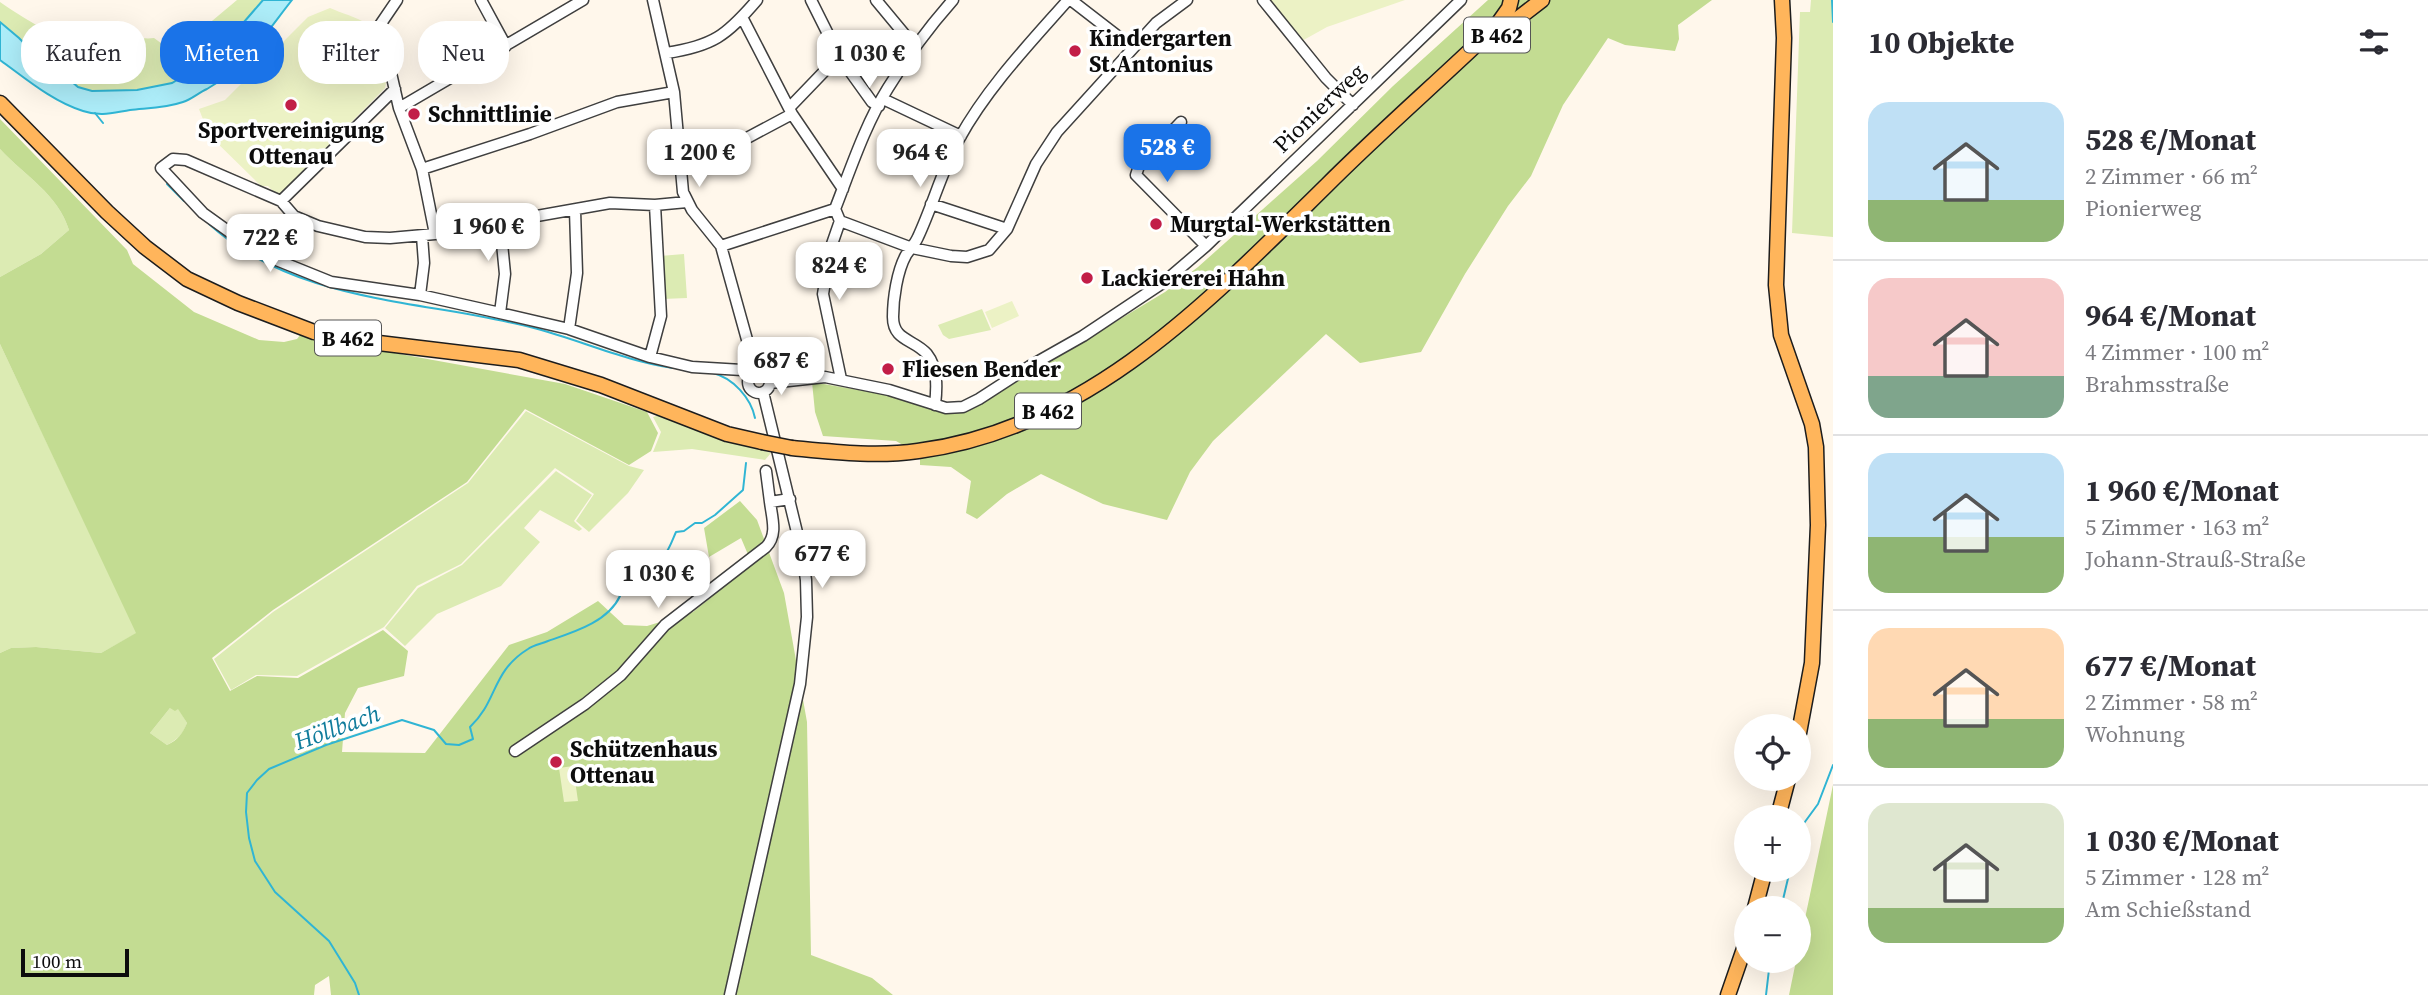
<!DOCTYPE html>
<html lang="de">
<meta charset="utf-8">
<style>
body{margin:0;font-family:"Source Serif 4",serif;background:#f2f2f3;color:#2b2b33;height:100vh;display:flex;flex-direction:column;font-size:26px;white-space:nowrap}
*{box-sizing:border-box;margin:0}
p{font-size:23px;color:#7c7c81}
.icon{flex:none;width:38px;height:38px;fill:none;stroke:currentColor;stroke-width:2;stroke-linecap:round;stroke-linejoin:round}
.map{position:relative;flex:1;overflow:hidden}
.sheet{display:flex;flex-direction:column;background:#fff;width:595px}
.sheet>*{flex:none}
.guide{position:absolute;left:21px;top:21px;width:665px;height:63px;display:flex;gap:14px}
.fabs{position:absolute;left:1734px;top:714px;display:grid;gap:14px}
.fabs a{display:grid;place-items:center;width:77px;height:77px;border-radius:50%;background:#fff;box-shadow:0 7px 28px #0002;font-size:35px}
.scale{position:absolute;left:21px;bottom:18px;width:108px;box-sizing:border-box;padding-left:7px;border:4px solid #0c0c0c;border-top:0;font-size:19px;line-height:24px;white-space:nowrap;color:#0c0c0c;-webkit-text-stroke:5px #fff;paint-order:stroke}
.price{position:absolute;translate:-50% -60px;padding:0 16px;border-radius:14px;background:#fff;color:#222;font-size:23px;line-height:46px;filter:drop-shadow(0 2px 4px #0008)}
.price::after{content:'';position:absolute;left:50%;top:42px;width:21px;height:16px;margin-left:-10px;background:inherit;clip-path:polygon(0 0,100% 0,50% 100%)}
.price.current{background:#1a73e8;color:#fff}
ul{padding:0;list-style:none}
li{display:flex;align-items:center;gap:21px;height:175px;padding:0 35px}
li+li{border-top:2px solid #e1e1e2}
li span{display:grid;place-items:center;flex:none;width:196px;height:140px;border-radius:21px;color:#555}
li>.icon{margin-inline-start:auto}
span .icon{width:84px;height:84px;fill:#fffc;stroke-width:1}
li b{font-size:30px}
h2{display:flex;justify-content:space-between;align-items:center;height:84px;padding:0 35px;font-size:30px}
.chip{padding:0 24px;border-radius:28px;background:#fff;box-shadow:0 7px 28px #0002;font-size:24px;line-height:63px}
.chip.current{background:#1a73e8;color:#fff}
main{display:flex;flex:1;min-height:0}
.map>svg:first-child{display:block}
.green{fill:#dcebb3}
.forest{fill:#c3dc92;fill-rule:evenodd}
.pitch{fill:#ecf2c5}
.water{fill:#adedf9;stroke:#30b5d4;stroke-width:2}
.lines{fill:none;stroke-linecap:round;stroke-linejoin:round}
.stream{stroke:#30b5d4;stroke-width:2}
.minor-casing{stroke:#3f3f3f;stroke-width:13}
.major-casing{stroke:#1d1d1d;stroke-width:17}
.minor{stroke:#fff;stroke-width:10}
.major{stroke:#ffb55b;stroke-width:14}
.major-bridge-casing{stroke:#1d1d1d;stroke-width:17;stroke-linecap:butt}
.major-bridge{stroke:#ffb55b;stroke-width:14}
.poi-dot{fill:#c21e48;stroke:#fff;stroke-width:2.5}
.labels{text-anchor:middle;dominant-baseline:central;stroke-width:7;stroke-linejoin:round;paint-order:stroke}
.shield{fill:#fff;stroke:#555;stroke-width:2}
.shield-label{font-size:21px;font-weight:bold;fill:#0c0c0c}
.poi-label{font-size:23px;font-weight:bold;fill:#0c0c0c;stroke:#fff;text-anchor:start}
.street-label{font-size:23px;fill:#0c0c0c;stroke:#fff}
.water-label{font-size:24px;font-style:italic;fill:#107c9c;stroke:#fff}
</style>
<main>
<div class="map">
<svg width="1833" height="995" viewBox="0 0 1833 995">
<rect width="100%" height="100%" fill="#fff7eb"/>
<path class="green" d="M237,0H263L225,44L190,72L172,83L137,90L92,91L78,87L64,75L50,70L19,38L0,22V2C33,25 61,40 101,50C105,46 108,40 114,38C126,34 141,40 154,38L165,46L169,45L200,31Z
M1811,0H1833V237L1792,233L1800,12H1810Z
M0,149C25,176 58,194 69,230L41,254L0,277Z
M684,254L687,298L663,299L660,256Z
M982,309L991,330L949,339L943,335L938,325Z
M0,344L137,633L101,653L36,647L11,648L0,653Z
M526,411L629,466L644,470L628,493L589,532L576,521L594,494L555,468L461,564L417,586L384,627L297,676L256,675L231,690L214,659L273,612L468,483Z
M660,415L706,433L771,453L765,460L692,449L653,452L661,432L653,417Z
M556,471L592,495L574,521L582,529L579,531L540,510L524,528L540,542L501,586L437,614L405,646L385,628L418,588L462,565Z
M170,708H178L187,723C183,734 178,739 167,745L150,733Z"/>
<path class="forest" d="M1488,0H1712L1678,25L1679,39L1675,51L1625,45L1608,38L1563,105L1531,176L1508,206L1465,274L1421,352L1360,363L1326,334L1213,441L1190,472L1167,520L1103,504L1041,474L1007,494L977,519L966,513L971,481L951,467L920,465V455L896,441L823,436L815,412L812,382L905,398L952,414L971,409L1165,292L1198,267L1317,161L1393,86Z
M0,119L127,250L133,264L194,312L259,340L284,342L297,339L301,334L356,346L565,384L647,412L658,433L651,451L629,465L525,409L467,482L273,610L212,658L230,691L257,676L298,678L383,630L408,651L404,676L358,688L345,713L342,752L425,753L509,645L547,632L598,601L624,625L647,626L693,612L752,564L741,538L709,557L704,528L740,501L757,520L784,593L807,722L811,955L872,978L893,995H331L329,976L315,985L314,995H0V653L11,648L36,647L101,653L136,633L0,344V277L41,254L69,230C58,194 25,176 0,149ZM170,708L175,711L178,709L187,723C182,734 178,740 167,745L150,733Z
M1833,785V995H1789L1796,961H1799V947Z"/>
<path class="pitch" d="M1266,0H1405L1327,27L1300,42Z
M330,8C341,13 357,17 367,24C379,33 389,74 385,88L278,196L268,186H261L209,135L199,109L225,100L308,17Z
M1012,301L1019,316L992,328L985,312Z
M573,766L578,801L564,802L559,768Z"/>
<path class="water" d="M263,0H292C266,33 244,68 207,89C198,93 192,99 183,102C166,108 148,108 130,110C112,113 101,117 83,111C53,102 25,78 0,60V22L19,38L50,70L64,75L78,87L92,91L137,90L172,83L190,72L225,44Z"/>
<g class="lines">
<path class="stream" d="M1832,0L1833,22
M95,113L103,123
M167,184L184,201
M209,224C299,305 423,299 534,328C580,340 625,361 673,368
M713,373C733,378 751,398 755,418
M1799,830L1818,804L1833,765
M1781,908L1790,870
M359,995L355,983L329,941L275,892L255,861L249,838L246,812L247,793L257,780L269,769L326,745L402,720L434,730L446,744L459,745L473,739L470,727C498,701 491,672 528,649C534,645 541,644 548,641C574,632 608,622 620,596L617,593C622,574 644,571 658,561C668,554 671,543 676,532L684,531L695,523H702L715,515L743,490L746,463
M1766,995L1770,961"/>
<g class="minor-casing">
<path id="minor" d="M397,0L380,25L399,108L422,169L435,234
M481,0L506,46
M653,0L674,92L683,192L692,210L721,246L756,372
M811,0L839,56L872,102L879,106
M876,0L915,47
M1071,0L1133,48
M1263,0L1326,78L1353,105
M742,17L792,114L843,189
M666,53C713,46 726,36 757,0
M883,99L961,136
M399,108L583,0
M789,108L839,56
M1181,122L1139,166L1136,175L1206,246
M679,148H713L747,138L792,114
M422,169L530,134L617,102L674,92
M281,201L395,89
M687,202L655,205L610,203L435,234L390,238L365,237L318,226L294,216L281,201L186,160L173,159L161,168L203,213L242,241L274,259L331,282L420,295L500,313L569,329L650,357L692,367L742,370L750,376
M931,204L1007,229
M835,209C851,168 865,125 888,88C907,57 929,27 953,0
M840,221L831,247L823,294L841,379
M500,223L505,274L500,313
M721,246L835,209L840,221L912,248L951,256L967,257L989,250L1007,229L1036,164L1057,132L1156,23L1187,0
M420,295L424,263L422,236
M569,329L577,273L575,210
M650,357L661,316L655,205
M748 382a11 11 0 1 1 22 0a11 11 0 1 1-22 0Z
M770,383L825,377L889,390L946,408L963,407L979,399L1030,366L1083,336L1164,282L1206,246L1461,0
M935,405C937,388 938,368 927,354C914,339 893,341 893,317C893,299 897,271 906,255C910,249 915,244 918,237C933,205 942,170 959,139C987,88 1030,43 1068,0
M766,471L770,502
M515,751L585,704L621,675L665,625L766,547C778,535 772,518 770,502L790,499
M730,995L800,684L807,617L806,580L802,553L763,392"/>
</g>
<g class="major-casing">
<path id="major" d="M1782,0L1784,38L1776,285L1781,335L1812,424L1816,447L1818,525L1812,663L1799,733
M1494,37L1542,0
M0,103L107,212L145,247L187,279L238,303L314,332L362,341L519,360L601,385L727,434L762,442
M792,448C834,452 876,457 918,451C1089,429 1211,299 1327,185C1382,130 1441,79 1497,25L1509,8L1511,0
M1778,817L1788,779
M1755,908L1765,870
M1728,995L1746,943"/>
</g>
<use href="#minor" class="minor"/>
<use href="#major" class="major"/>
<g class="major-bridge-casing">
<path id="major-bridge" d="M762,442L792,448"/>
</g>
<use href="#major-bridge" class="major-bridge"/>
</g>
<g class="poi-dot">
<circle cx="1075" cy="51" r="7"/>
<circle cx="291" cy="105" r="7"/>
<circle cx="414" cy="114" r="7"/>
<circle cx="1156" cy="224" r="7"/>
<circle cx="1087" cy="278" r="7"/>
<circle cx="888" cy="369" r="7"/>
<circle cx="556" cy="762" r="7"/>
</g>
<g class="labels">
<g class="shield">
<rect x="1464" y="17.5" width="66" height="35" rx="5"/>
<rect x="315" y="320.5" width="66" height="35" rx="5"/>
<rect x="1015" y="393.5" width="66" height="35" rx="5"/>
</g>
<g class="shield-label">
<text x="1497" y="35">B 462</text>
<text x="348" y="338">B 462</text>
<text x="1048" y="411">B 462</text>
</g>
<g class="poi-label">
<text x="1089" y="38">Kindergarten<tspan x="1089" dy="26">St.Antonius</tspan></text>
<text x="428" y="114">Schnittlinie</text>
<text x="291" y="130" text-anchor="middle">Sportvereinigung<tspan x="291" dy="26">Ottenau</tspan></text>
<text x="1170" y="224">Murgtal-Werkstätten</text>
<text x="1101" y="278">Lackiererei Hahn</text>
<text x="902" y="369">Fliesen Bender</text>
<text x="570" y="749">Schützenhaus<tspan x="570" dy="26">Ottenau</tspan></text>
</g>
<g class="street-label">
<text transform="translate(1319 108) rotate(-44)">Pionierweg</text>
</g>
<g class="water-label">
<text transform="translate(337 727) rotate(-20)">Höllbach</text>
</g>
</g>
</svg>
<div class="fabs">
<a><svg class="icon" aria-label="locate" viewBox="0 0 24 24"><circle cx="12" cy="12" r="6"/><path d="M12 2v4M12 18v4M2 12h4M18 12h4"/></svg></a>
<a>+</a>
<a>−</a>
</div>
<div class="scale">100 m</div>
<b class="price" style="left:869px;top:90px">1 030 €</b>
<b class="price current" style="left:1167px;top:184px">528 €</b>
<b class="price" style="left:699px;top:189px">1 200 €</b>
<b class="price" style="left:920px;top:189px">964 €</b>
<b class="price" style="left:488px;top:263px">1 960 €</b>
<b class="price" style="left:270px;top:274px">722 €</b>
<b class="price" style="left:839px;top:302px">824 €</b>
<b class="price" style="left:781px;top:397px">687 €</b>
<b class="price" style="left:822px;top:590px">677 €</b>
<b class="price" style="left:658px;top:610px">1 030 €</b>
<div class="guide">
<a class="chip">Kaufen</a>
<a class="chip current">Mieten</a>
<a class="chip">Filter</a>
<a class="chip">Neu</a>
</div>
</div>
<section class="sheet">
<h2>10 Objekte<svg class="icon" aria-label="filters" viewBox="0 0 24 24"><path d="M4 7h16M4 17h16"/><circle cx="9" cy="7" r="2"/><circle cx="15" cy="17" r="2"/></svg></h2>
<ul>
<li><span style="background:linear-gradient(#bfe0f5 70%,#8fb573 0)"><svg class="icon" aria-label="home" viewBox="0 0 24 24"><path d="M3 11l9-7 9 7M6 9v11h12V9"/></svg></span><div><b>528 €/Monat</b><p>2 Zimmer · 66 m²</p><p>Pionierweg</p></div></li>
<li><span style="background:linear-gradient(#f6c9c9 70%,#7fa58c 0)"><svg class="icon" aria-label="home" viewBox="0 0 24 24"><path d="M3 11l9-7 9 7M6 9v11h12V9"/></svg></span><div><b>964 €/Monat</b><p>4 Zimmer · 100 m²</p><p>Brahmsstraße</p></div></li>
<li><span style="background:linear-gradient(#bfe0f5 60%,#8fb573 0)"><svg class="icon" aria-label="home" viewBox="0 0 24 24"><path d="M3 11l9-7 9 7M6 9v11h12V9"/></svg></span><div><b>1 960 €/Monat</b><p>5 Zimmer · 163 m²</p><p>Johann-Strauß-Straße</p></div></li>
<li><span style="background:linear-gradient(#ffd9b3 65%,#8fb573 0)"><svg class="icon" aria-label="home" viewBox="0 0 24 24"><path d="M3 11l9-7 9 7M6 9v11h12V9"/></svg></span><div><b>677 €/Monat</b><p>2 Zimmer · 58 m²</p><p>Wohnung</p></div></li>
<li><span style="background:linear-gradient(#dfe7d0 75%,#8fb573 0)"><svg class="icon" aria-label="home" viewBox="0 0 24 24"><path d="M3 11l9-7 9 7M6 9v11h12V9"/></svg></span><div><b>1 030 €/Monat</b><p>5 Zimmer · 128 m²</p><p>Am Schießstand</p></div></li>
</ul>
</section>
</main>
